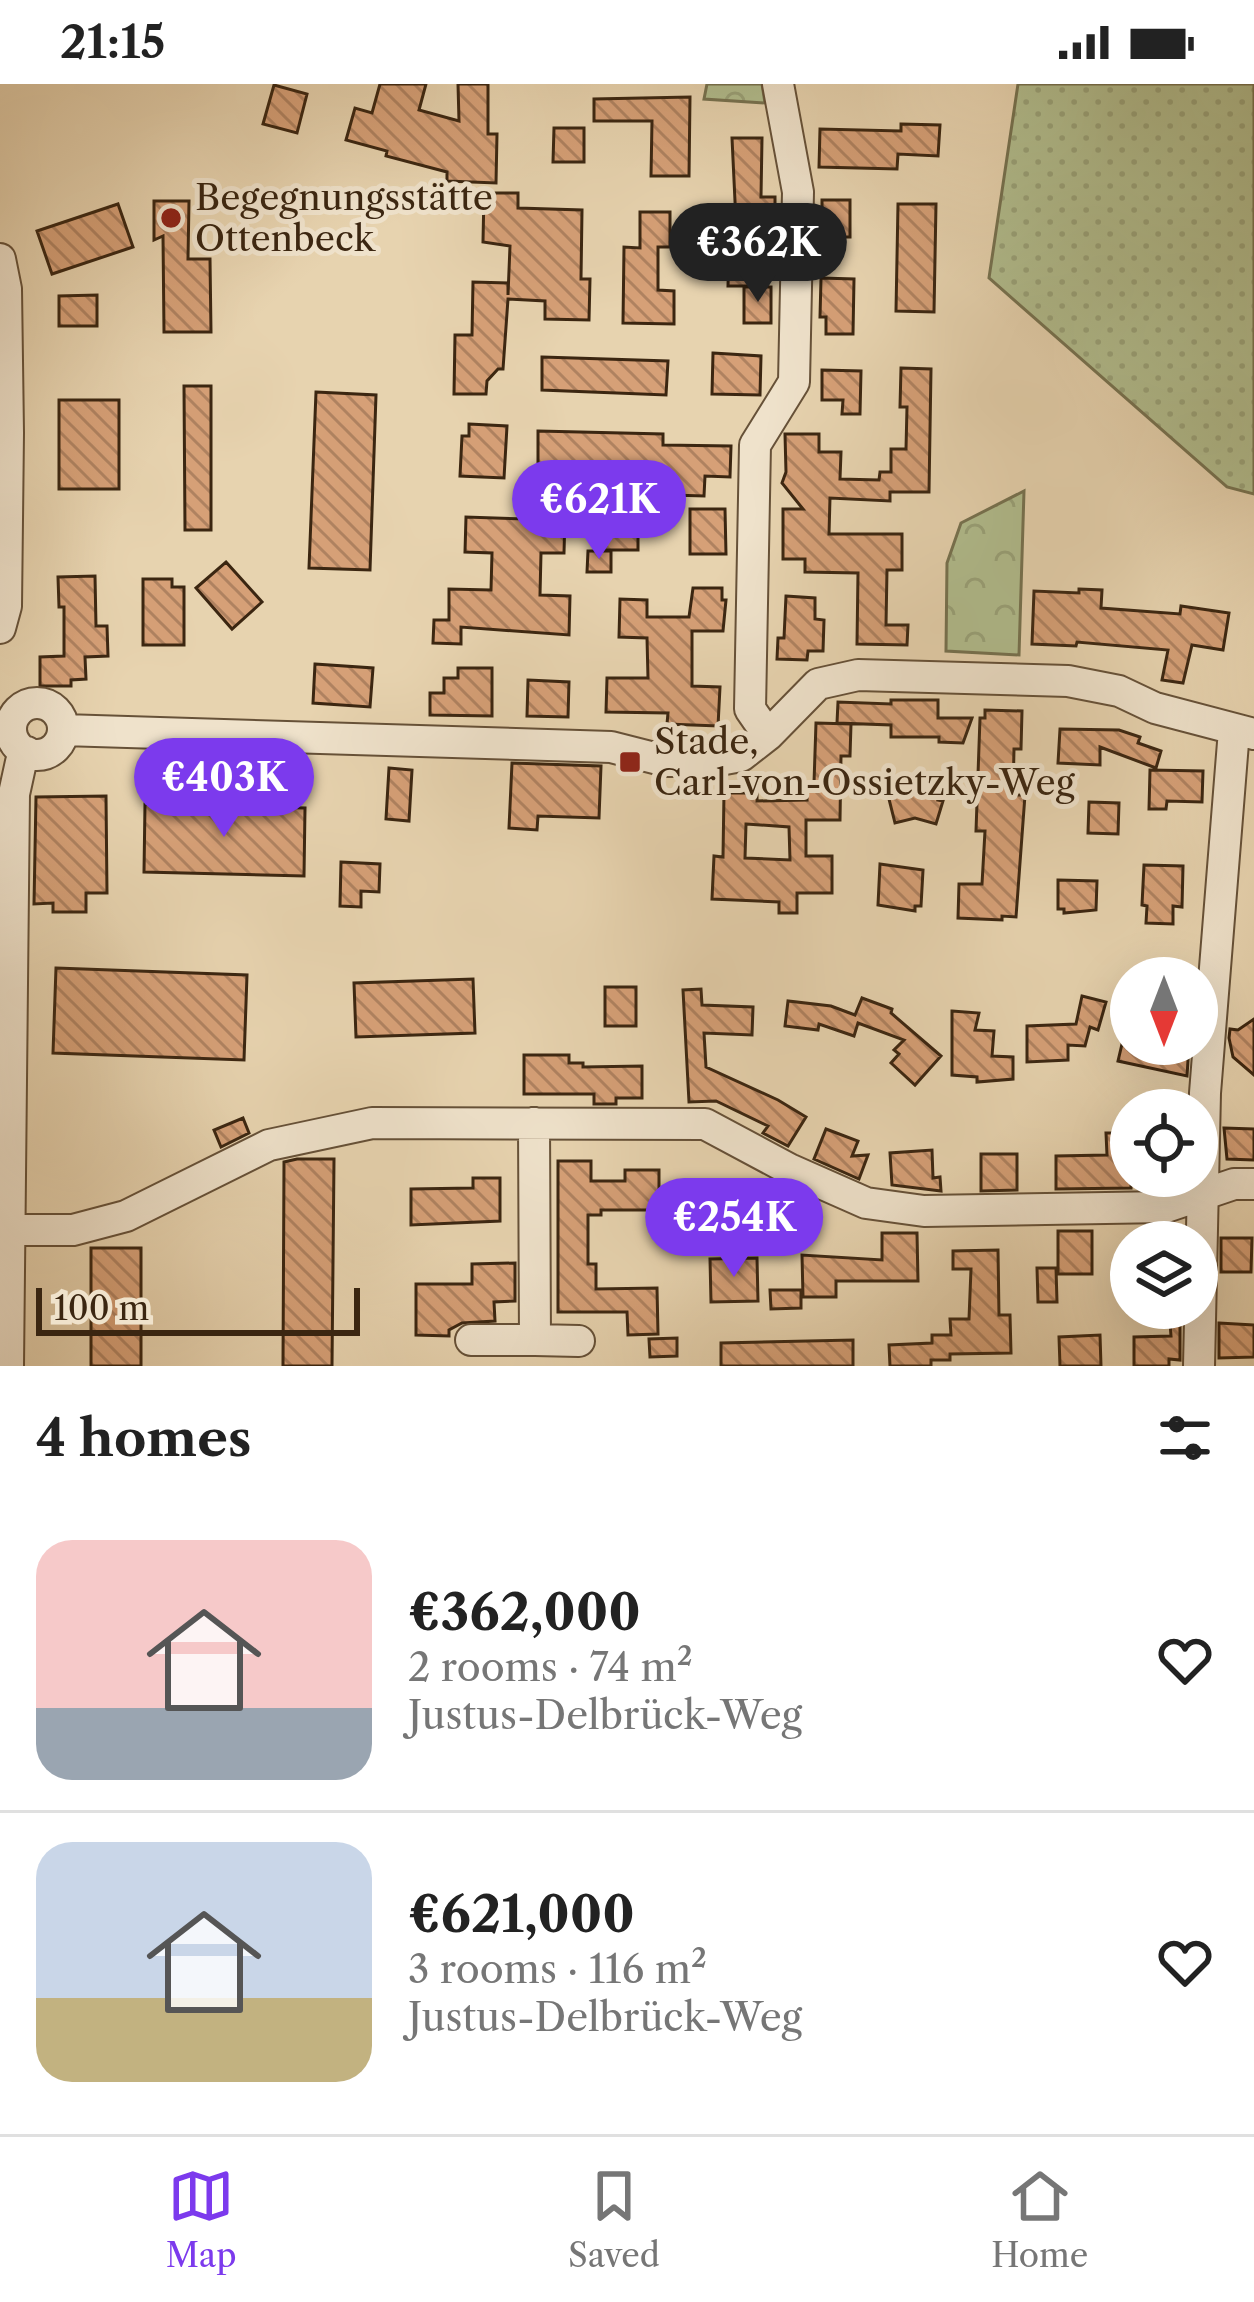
<!DOCTYPE html>
<meta charset="utf-8">
<style>
body{margin:0;font-family:"Libre Caslon Text",serif;background:#f2f2f2;color:#222;height:100vh;display:flex;flex-direction:column;font-size:45px;white-space:nowrap}
*{box-sizing:border-box;margin:0}
p{font-size:39px;color:#767676}
.icon{flex:none;width:66px;height:66px;fill:none;stroke:currentColor;stroke-width:2;stroke-linecap:round;stroke-linejoin:round}
.map{position:relative;height:1282px;overflow:hidden}
.side{display:flex;flex-direction:column;background:#fff;flex:1}
.side>*{flex:none}
.needle{width:78px;rotate:180deg}
.fabs{position:absolute;left:1110px;top:873px;display:grid;gap:24px}
.fabs a{display:grid;place-items:center;width:108px;height:108px;border-radius:50%;background:#fff;box-shadow:0 12px 48px #0002;font-size:60px}
.scale{position:absolute;left:36px;bottom:30px;width:324px;box-sizing:border-box;padding-left:12px;border:6px solid #3b2611;border-top:0;font-size:33px;line-height:42px;white-space:nowrap;color:#3b2611;-webkit-text-stroke:9px #efe2cb;paint-order:stroke}
.price{position:absolute;translate:-50% -102px;padding:0 27px;border-radius:42px;background:#7c3aed;color:#fff;font-size:39px;line-height:78px;filter:drop-shadow(0 3px 6px #0008)}
.price::after{content:'';position:absolute;left:50%;top:72px;width:36px;height:27px;margin-left:-18px;background:inherit;clip-path:polygon(0 0,100% 0,50% 100%)}
.price.current{background:#222;color:#fff}
ul{padding:0;list-style:none}
li{display:flex;align-items:center;gap:36px;height:300px;padding:0 36px}
li+li{border-top:3px solid #e0e0e0}
li span{display:grid;place-items:center;flex:none;width:336px;height:240px;border-radius:36px;color:#555}
li>.icon{margin-inline-start:auto}
span .icon{width:144px;height:144px;fill:#fffc;stroke-width:1}
li b{font-size:51px}
h2{display:flex;justify-content:space-between;align-items:center;height:144px;padding:0 36px;font-size:51px}
.status{display:flex;justify-content:space-between;align-items:center;height:84px;padding:0 60px;background:#fff;direction:ltr}
.status svg{height:33px;fill:currentColor}
.menu{display:flex;justify-content:space-around;align-items:center;height:168px;border-top:3px solid #e0e0e0;background:#fff;font-size:33px;color:#767676}
.menu a{display:grid;justify-items:center;gap:6px}
.menu .current{color:#7c3aed}
.map>svg:first-child{display:block}
.grass{fill:url(#grass-dots);stroke:#767250;stroke-width:3}
.park{fill:url(#park-crowns);stroke:#767250;stroke-width:3}
.building{fill:url(#building-back-hatch);stroke:#3b2611;stroke-width:3;fill-rule:evenodd}
.lines{fill:none;stroke-linecap:round;stroke-linejoin:round}
.minor-casing{stroke:#665138;stroke-width:34}
.minor{stroke:#efe2cb;stroke-width:30}
.poi-dot{fill:#8f2418;stroke:#efe2cb;stroke-width:4.5}
.labels{text-anchor:middle;dominant-baseline:central;stroke-width:10;stroke-linejoin:round;paint-order:stroke}
.poi-label{font-size:36px;fill:#3b2611;stroke:#efe2cb;text-anchor:start}
</style>
<div class="status"><b>21:15</b><svg viewBox="0 0 49 12"><path d="M0 12V9h3v3zM5 12V6h3v6zM10 12V3h3v9zM15 12V0h3v12zM26 1h20v11H26zM47 4h2v5h-2z"/></svg></div>
<div class="map">
<svg width="1254" height="1282" viewBox="0 0 1254 1282">
<defs>
<pattern id="grass-dots" width="8" height="8" patternUnits="userSpaceOnUse" patternTransform="scale(3)"><rect width="8" height="8" fill="#b1bd8e"/><path d="M2 2h.1M6 6h.1" fill="none" stroke="#99a279" stroke-width="1.8" stroke-linecap="round"/></pattern>
<pattern id="park-crowns" width="20" height="18" patternUnits="userSpaceOnUse" patternTransform="scale(3)"><rect width="20" height="18" fill="#b1bd8e"/><path d="M2 6a3 3 0 1 1 6 0M12 15a3 3 0 1 1 6 0" fill="none" stroke="#99a279"/></pattern>
<pattern id="building-back-hatch" width="6" height="6" patternUnits="userSpaceOnUse" patternTransform="scale(3)"><rect width="6" height="6" fill="#d6a077"/><path d="M-1 5l2 2M0 0l6 6M5-1l2 2" fill="none" stroke="#af8260"/></pattern>
</defs>
<rect width="100%" height="100%" fill="#e7d3af"/>
<filter id="stains"><feTurbulence type="fractalNoise" baseFrequency=".00167" numOctaves="4"/><feColorMatrix values="0 0 0 0 .2 0 0 0 0 .09 0 0 0 0 .02 0 0 0 .5 -.17"/></filter>
<radialGradient id="worn" r=".72"><stop offset=".6" stop-color="#630" stop-opacity="0"/><stop offset="1" stop-color="#630" stop-opacity=".3"/></radialGradient>
<path class="grass" d="M1018,0H1254V410L1227,403L989,194Z"/>
<path class="park" d="M707,0H762L765,19L704,15Z
M1024,407L1019,571L946,567L947,479L961,439Z"/>
<path class="building" d="M380,0H426L419,26L459,37L458,0H488V50H497L496,99L447,97V88L386,72L387,67L346,56L355,24L372,29Z
M274,1L307,10L297,49L263,40Z
M690,13L689,92H651L652,37H594V15Z
M901,40L940,41L938,72L898,70L897,85L819,83L820,45L901,47Z
M554,44H584V78H553Z
M732,54H762L761,113H775V159H757L756,202H728L729,159H737Z
M484,109H518V124L582,126L581,195H590L589,236L545,235V217L508,215L503,285H498L487,297L486,310H454L455,251H472L473,198L508,199V211L510,162L483,158Z
M822,116H850V153H822Z
M154,117H189L188,175H210L211,248H164L163,152L154,156Z
M118,120L133,163L52,190L37,147Z
M898,120H936L934,228L896,227Z
M640,128H670V163H658V206L674,207V240L623,239L624,163L640,164Z
M821,194L854,195L853,250H826V233H820Z
M744,203H771V239H744Z
M97,211V242H59V212Z
M713,269L761,272L760,311L712,310Z
M542,273L668,277L666,311L542,306Z
M901,284L931,285L929,408H890V417L830,414L829,450H902V486H887L886,541H908L907,561L857,560L858,489L805,488V475H783V425H803L782,399L786,388L785,350H819V368H841L840,395L879,396L880,388H891V365H906L907,323H900Z
M822,286L861,287L860,330H842L843,316H822Z
M184,302H211V446H185Z
M316,308L376,311L370,486L309,484Z
M59,316H119V405H59Z
M469,340L507,342L504,394L460,392L462,352H469Z
M538,347L663,350V361L731,362L730,393L705,392L704,412L671,411V399L604,398V384L538,385Z
M690,425H725L726,470H690Z
M526,431L565,432L564,469H541L540,511L570,512L569,551L461,543V560L433,559L434,536H449V505L491,506L492,469L465,468L466,433L526,435Z
M599,438H638V466H599Z
M588,467H611V488H587Z
M226,478L262,518L232,545L196,504Z
M95,492L96,542H107L108,572L85,573L86,595L71,596V602H40V573L64,572V523H59L58,493Z
M143,495H172V503H184V561H143Z
M693,504H722V516H726L723,547H692V602L720,603L718,642L667,640L668,629L606,628L607,594H648L647,554L619,553L620,515L647,516V533H689Z
M1079,505L1102,506L1101,524L1180,530L1181,522L1229,529L1223,566L1192,561L1183,599L1162,596L1168,566L1077,558L1076,562L1032,560L1034,507L1079,509Z
M786,512L815,514V535L824,536L823,567H808L807,576L777,575L778,554H784Z
M315,580L373,584L370,623L313,619Z
M458,584H492V632L430,631V609H444V594H458Z
M528,596L569,598L568,633L527,632Z
M891,616H938V634H972L963,659L939,658V653H891V641L837,639L838,618L891,620Z
M985,626L1022,627L1021,665H1014L1013,711H1025L1016,833L1002,832V836L958,834L959,800H982L985,747H976L980,634H985Z
M816,639L851,640L850,672H841L840,736H806V772H832V809H797V829H779V818L712,815L714,772L723,773L724,709H757V717L807,716V699H814ZM746,740L789,743L790,776L745,774Z
M1060,645L1119,646L1140,653L1138,659L1161,667L1156,684L1100,663V681L1058,679Z
M512,679L601,682L599,734L538,732L537,746L509,744Z
M389,684L412,686L409,737L386,735Z
M1150,686L1203,687L1202,718L1167,717L1166,725H1149Z
M917,696L942,705L938,716L943,717L936,740L915,734L895,739L889,715L893,714L892,704Z
M106,712L107,809H86V828H53V819L34,820L36,713Z
M1089,718L1119,719L1118,750L1088,749Z
M145,720L305,724L304,792L144,788Z
M341,778L380,780L379,808L361,807V823L340,822Z
M880,780L923,786L921,822H915V827L878,821Z
M1144,781L1183,782L1182,823L1173,822V840L1146,839L1147,822L1142,821Z
M1058,796L1097,797L1096,826L1064,829V825H1058Z
M56,884L247,891L244,976L53,969Z
M473,895L475,949L356,953L354,899Z
M605,903H636V942H605Z
M701,905L702,921L753,923L752,951L704,949L706,983L778,1016L806,1033L788,1062L763,1049L768,1042L716,1017L689,1018L683,906Z
M1082,912L1106,918L1098,946L1090,943L1085,962L1068,961V976L1027,978V942L1076,940Z
M862,914L892,925L891,929L941,972L915,1001L891,979L899,970L894,966L904,956L858,939L854,952L819,940L818,946L785,942L788,917L831,922L855,931Z
M952,927L979,929L975,946L994,947L992,972L1013,973V995L977,998V993L952,991Z
M1254,935V991L1233,973L1229,954L1230,945L1238,946Z
M1122,960L1189,961L1187,992L1118,977Z
M524,971H569V979H583V983L642,982V1014H616V1020H594V1010H524Z
M243,1034L249,1049L221,1063L214,1046Z
M1224,1044L1254,1045V1076L1227,1075Z
M826,1045L858,1057L852,1072L868,1071L859,1095L814,1075Z
M1106,1049H1131V1104L1056,1105V1072L1107,1071Z
M932,1066L933,1094L940,1093L941,1107L892,1101L890,1069Z
M981,1070H1017V1106L981,1107Z
M297,1075H334L332,1282H283L284,1078Z
M558,1077H591V1097H625V1086H659V1126H601V1131H588V1180H596V1205L657,1204L658,1250L628,1251L627,1228H558Z
M473,1094H500V1137L411,1141V1105L473,1104Z
M740,1102V1107L751,1106L752,1124L741,1125L742,1142L707,1143L705,1104Z
M1058,1147H1092V1190H1058Z
M882,1149H917L918,1197H836V1213H803L802,1171L882,1176Z
M1221,1154H1252L1251,1188H1221Z
M91,1164H141V1282H91Z
M998,1166L999,1231H1010L1011,1269L950,1270V1276H931V1282H890L889,1261L932,1259V1251H951L950,1235H969L971,1185H953V1167Z
M757,1174L758,1217L711,1218L710,1175Z
M515,1179V1217L494,1218L495,1237L462,1239L449,1246V1252L416,1251V1200H472V1180Z
M1037,1184H1056L1057,1218H1038Z
M770,1206H801V1224L771,1225Z
M1170,1239L1180,1242V1276L1169,1275V1282H1134V1253L1171,1252Z
M1219,1239L1254,1241V1273L1219,1274Z
M1100,1251L1101,1282H1060L1059,1253Z
M677,1254V1272L650,1273L649,1255Z
M853,1256V1282H721V1259Z"/>
<g class="lines">
<g class="minor-casing">
<path id="minor" d="M0,175L6,205L8,349L6,522L0,544
M11 645a26 26 0 1 1 52 0a26 26 0 1 1-52 0Z
M63,646L611,663L666,677H714L741,672L768,651L818,600L858,591L1068,597L1119,607L1155,624L1254,650
M768,651L750,625L755,361L794,298L798,108L778,0
M534,1039L535,1256L579,1257
M0,1146H73L126,1132L269,1061L372,1039L705,1040L789,1085L866,1119L924,1127L1166,1123L1234,1100H1254
M471,1256H535
M8,1282L14,710L21,678L27,668
M1199,1282L1205,1009L1234,646"/>
</g>
<use href="#minor" class="minor"/>
</g>
<g class="poi-dot">
<circle cx="171" cy="134" r="12"/>
<rect x="618" y="666" width="24" height="24" rx="6"/>
</g>
<g class="labels">
<g class="poi-label">
<text x="195" y="113">Begegnungsstätte<tspan x="195" dy="41">Ottenbeck</tspan></text>
<text x="654" y="657">Stade,<tspan x="654" dy="41">Carl-von-Ossietzky-Weg</tspan></text>
</g>
</g>
<rect width="100%" height="100%" filter="url(#stains)"/>
<rect width="100%" height="100%" fill="url(#worn)"/>
</svg>
<div class="fabs">
<a><svg class="needle" viewBox="-14 -14 28 28"><path d="M0-13l5 13h-10z" fill="#e53935"/><path d="M0 13l5-13h-10z" fill="#767676"/></svg></a>
<a><svg class="icon" aria-label="locate" viewBox="0 0 24 24"><circle cx="12" cy="12" r="6"/><path d="M12 2v4M12 18v4M2 12h4M18 12h4"/></svg></a>
<a><svg class="icon" aria-label="layers" viewBox="0 0 24 24"><path d="M12 4l9 5-9 5-9-5zM3 14l9 5 9-5"/></svg></a>
</div>
<div class="scale">100 m</div>
<b class="price current" style="left:758px;top:221px">€362K</b>
<b class="price" style="left:599px;top:478px">€621K</b>
<b class="price" style="left:224px;top:756px">€403K</b>
<b class="price" style="left:734px;top:1196px">€254K</b>
</div>
<section class="side">
<h2>4 homes<svg class="icon" aria-label="filters" viewBox="0 0 24 24"><path d="M4 7h16M4 17h16"/><circle cx="9" cy="7" r="2"/><circle cx="15" cy="17" r="2"/></svg></h2>
<ul>
<li><span style="background:linear-gradient(#f6c9c9 70%,#9aa5b1 0)"><svg class="icon" aria-label="home" viewBox="0 0 24 24"><path d="M3 11l9-7 9 7M6 9v11h12V9"/></svg></span><div><b>€362,000</b><p>2 rooms · 74 m²</p><p>Justus-Delbrück-Weg</p></div><svg class="icon" aria-label="heart" viewBox="0 0 24 24"><path d="M12 20l-8-8c-3-5 5-10 8-4 3-6 11-1 8 4z"/></svg></li>
<li><span style="background:linear-gradient(#c9d6e8 65%,#c2b280 0)"><svg class="icon" aria-label="home" viewBox="0 0 24 24"><path d="M3 11l9-7 9 7M6 9v11h12V9"/></svg></span><div><b>€621,000</b><p>3 rooms · 116 m²</p><p>Justus-Delbrück-Weg</p></div><svg class="icon" aria-label="heart" viewBox="0 0 24 24"><path d="M12 20l-8-8c-3-5 5-10 8-4 3-6 11-1 8 4z"/></svg></li>
</ul>
</section>
<nav class="menu">
<a class="current"><svg class="icon" aria-label="map" viewBox="0 0 24 24"><path d="M3 6l6-2 6 2 6-2v14l-6 2-6-2-6 2zM9 4v14M15 6v14"/></svg>Map</a>
<a><svg class="icon" aria-label="saved" viewBox="0 0 24 24"><path d="M7 4h10v16l-5-4-5 4z"/></svg>Saved</a>
<a><svg class="icon" aria-label="home" viewBox="0 0 24 24"><path d="M3 11l9-7 9 7M6 9v11h12V9"/></svg>Home</a>
</nav>
